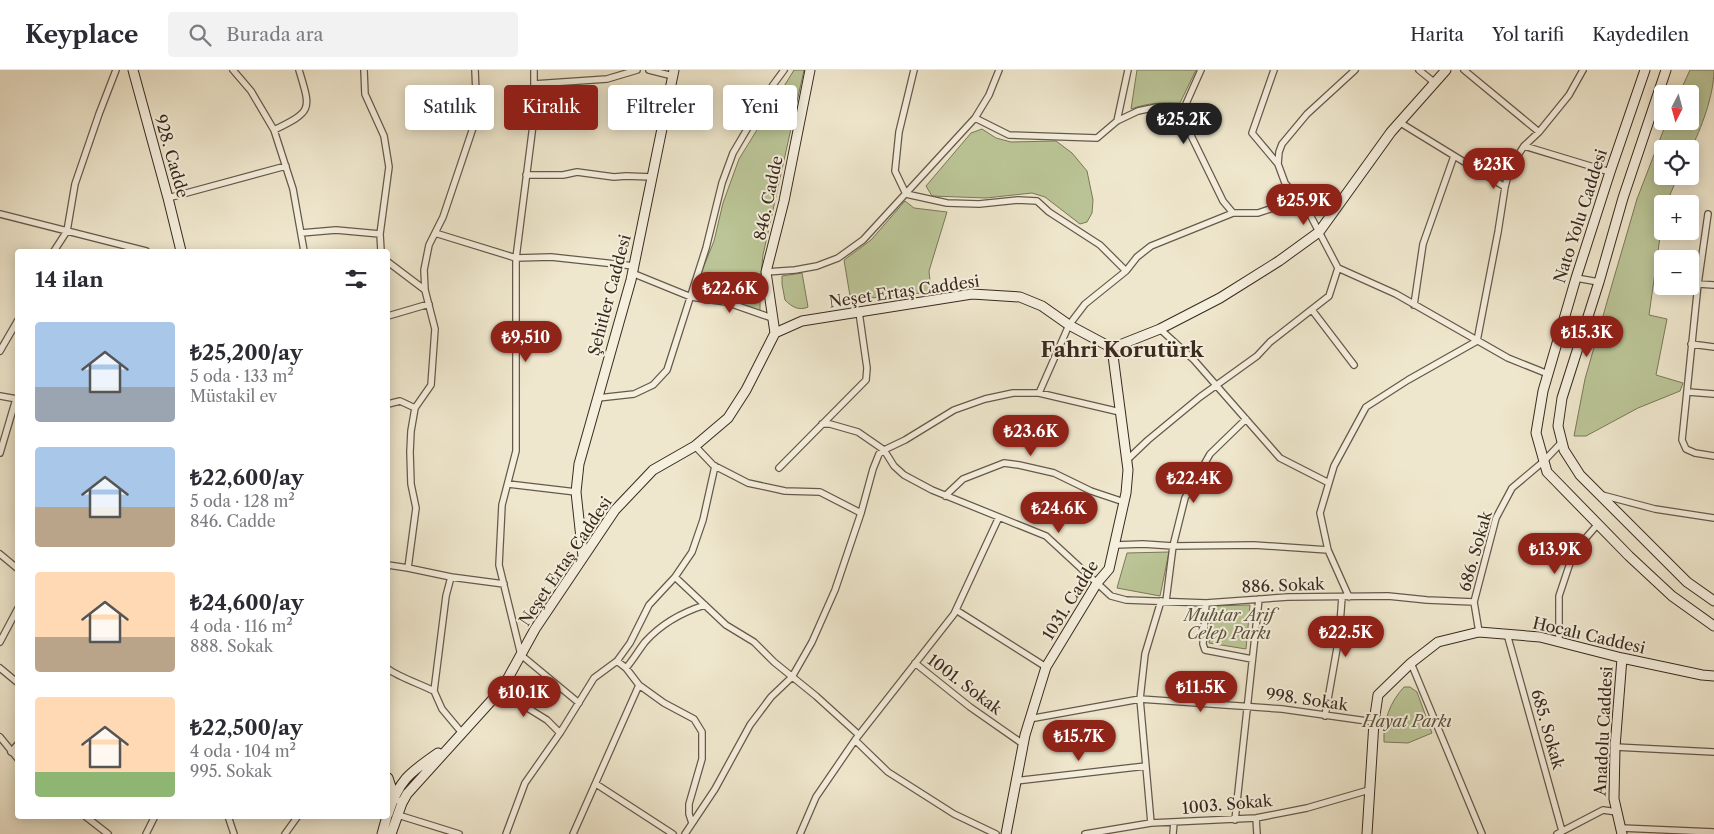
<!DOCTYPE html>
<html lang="tr">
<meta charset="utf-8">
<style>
body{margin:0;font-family:"Libre Caslon Text",serif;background:#f2f2f3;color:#2b2b33;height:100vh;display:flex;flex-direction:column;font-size:19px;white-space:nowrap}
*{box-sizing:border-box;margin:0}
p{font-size:16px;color:#7c7c81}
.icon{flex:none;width:28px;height:28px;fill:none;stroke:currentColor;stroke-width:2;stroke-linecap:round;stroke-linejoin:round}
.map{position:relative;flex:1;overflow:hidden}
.sheet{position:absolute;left:15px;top:179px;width:375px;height:570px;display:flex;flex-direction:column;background:#fff;border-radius:5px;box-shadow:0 2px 12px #0003}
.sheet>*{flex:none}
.guide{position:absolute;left:405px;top:15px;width:475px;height:45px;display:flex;gap:10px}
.needle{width:32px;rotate:186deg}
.controls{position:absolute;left:1654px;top:15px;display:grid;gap:10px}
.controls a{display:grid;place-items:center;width:45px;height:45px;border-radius:5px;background:#fff;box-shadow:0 2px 12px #0003;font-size:25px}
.price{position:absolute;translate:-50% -42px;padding:0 11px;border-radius:18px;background:#8f2418;color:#fff;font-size:16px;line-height:32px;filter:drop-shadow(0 1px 2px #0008)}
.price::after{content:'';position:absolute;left:50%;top:30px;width:15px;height:11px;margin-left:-8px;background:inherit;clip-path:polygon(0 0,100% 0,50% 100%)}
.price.active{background:#222;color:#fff}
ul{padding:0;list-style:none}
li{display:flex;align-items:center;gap:15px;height:125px;padding:0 20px}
li span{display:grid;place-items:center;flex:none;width:140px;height:100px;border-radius:5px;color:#555}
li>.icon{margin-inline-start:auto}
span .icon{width:60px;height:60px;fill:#fffc;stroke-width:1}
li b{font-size:21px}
h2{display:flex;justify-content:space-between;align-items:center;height:60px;padding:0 20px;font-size:21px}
.chip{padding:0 18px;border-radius:5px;background:#fff;box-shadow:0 2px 12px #0003;font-size:18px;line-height:45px}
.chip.active{background:#8f2418;color:#fff}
header{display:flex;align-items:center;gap:30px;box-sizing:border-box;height:70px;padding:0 25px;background:#fff;border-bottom:1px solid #e1e1e2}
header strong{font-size:24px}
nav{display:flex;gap:28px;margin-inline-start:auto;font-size:18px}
.search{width:350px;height:45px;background:#f2f2f3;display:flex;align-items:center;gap:12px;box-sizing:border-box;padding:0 18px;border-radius:5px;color:#7c7c81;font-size:19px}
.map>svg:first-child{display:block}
.green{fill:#bbc597;stroke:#7a785a}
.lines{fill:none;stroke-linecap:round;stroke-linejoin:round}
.street-casing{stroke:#66594a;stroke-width:8}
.secondary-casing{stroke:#392a1e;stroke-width:11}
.street{stroke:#f5efde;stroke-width:5.5}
.secondary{stroke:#f5efde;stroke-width:9}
.labels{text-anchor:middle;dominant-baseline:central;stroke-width:4;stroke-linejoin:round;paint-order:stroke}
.street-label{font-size:16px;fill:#392a1e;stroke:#f5efde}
.park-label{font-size:16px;font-style:italic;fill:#5a513c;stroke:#f5efde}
.district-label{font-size:21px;font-weight:bold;fill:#392a1e;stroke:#f5efde}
</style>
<header>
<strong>Keyplace</strong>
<div class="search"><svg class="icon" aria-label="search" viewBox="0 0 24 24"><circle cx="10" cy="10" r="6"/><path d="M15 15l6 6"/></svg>Burada ara</div>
<nav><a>Harita</a><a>Yol tarifi</a><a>Kaydedilen</a></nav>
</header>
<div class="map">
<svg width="1714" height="764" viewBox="0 0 1714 764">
<rect width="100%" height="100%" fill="#efe7cd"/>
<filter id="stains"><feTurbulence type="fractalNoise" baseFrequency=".004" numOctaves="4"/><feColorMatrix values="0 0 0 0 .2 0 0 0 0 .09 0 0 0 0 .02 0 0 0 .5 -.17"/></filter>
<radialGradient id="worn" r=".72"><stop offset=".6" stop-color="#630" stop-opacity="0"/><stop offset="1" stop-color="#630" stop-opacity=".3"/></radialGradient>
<path class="green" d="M794,0H804L763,185L760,215V241H752L698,222L701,203L714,171L723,133L739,89Z
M1137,0H1196L1180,33C1163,32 1148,33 1131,39Z
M1690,0H1714C1714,25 1701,59 1690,81V79H1662V106H1678L1666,134H1662V153L1649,245L1667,249L1656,305L1683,313L1680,321L1638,338L1586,366H1574L1585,309L1611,218L1637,129L1667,51H1690V24H1679Z
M982,59L996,68L1011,72L1056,71L1072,83L1087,101L1093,130L1092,143L1087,152L1080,154L1045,127L1032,123L986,128L932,126L926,116L971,63Z
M905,131L914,138L947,142L929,201L931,222L871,228L851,232L844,190L871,170Z
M802,203L808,237C799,241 792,237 785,230L782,214V206Z
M1169,482L1160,526L1117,518L1127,483Z
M1250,535L1246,579L1209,573L1212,536Z
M1404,617H1410L1417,622L1432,663L1408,673L1384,672C1383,651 1390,632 1404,617Z"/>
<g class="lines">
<g class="street-casing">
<path id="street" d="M233,0L251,21L274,60L293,119L304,181
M364,0L365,24L384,66L389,97L380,164L381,181
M534,0V47L516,188V381L502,435L499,495L521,585L579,633
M649,0L673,6
M1201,0L1181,45L1223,131L1233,143
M1274,0L1252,63L1278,94
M1355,0L1307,44L1282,74L1279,82L1278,94L1285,113L1307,139L1338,198L1396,224L1508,288L1548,304
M1419,0L1435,13
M1464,0L1539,62
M534,14L607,9L637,0
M975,48L1009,65L1097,68L1117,51L1138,41L1157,37L1181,45
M1117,51L1128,0
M1399,52L1505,117
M274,60C313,41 311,40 299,0
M1524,76L1610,102
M526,105H563L577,102L614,107L626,106L652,107
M906,124L947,133L979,134L1018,130L1037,131L1049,142L1100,175L1126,201
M906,124L895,101L899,62L914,0
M168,128L286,96
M0,144L146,181
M301,163L336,160L380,164
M435,163L516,188L551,187L634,196
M54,181L67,161L75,114L99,44L116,0
M388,192L425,220
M766,202L795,200L817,196L838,188L863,170L975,48L989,25L999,0
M632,203L691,227L726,232L772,248
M1576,208L1599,212
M1698,214L1708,144
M1714,215L1698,214L1682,370L1686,379L1695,383L1714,386
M1414,235L1423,174L1454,86
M1312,240L1354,295
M388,246L429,234
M1160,259L1194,290L1280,388L1329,413
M1560,262L1581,267
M1691,274L1714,277
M0,281L18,250
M1688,322L1714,324
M1039,323L1069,255L1085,234L1126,201L1137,187L1151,176L1233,143H1258L1288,133L1305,139
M0,326L17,329
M598,328L634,324L653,315L667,300L706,178L722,113L733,83L773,15L784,0
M388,334L400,331L415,338
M822,354H830L858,362L884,380L894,396L904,405L932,420L1046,466L1111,526L1126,530L1206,533L1288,527L1388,526L1427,530L1474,532
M695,376L713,395L748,413L785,421L820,422L861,443
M0,383L16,329
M1127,390L1148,370L1200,327L1257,286L1270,272L1329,226L1338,198
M779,398L866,310L867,298L859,242
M508,414L576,422
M1602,425L1655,439L1714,448
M945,426L963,409L1004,393L1019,395L1054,403L1091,421L1124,432
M1115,475L1143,474L1173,476L1254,475L1328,480
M0,484L18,499
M388,495L408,498L451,507L504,514
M408,498L416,438L411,414L410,382L411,361L415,338L431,315L435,259L425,220L424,200L429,175L443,147L477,46L475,0
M451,507L446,526L434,621L442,639L462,663
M675,507L726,555L754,572L774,592L816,626L859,665
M1349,527L1328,480L1320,443L1334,396L1366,337L1408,310L1477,271L1498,162L1505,117L1510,97L1524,76L1539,62L1569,25L1583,0
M1166,531L1173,476L1185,428L1210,384L1246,349
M1206,533L1203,574L1205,580L1252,589
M956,540L1046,597
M1479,562L1474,532L1496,448L1512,418L1544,391L1562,372
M1507,564L1562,761
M0,572L18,538
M1559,572V526L1569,496L1577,478L1598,454
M617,591L626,598L639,615L664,633L694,649L702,662V689L689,734V744L692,753
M915,593L970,637L1023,674
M1411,593L1482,764
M0,598L18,613
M626,598C633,590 638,581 645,572C661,554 683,542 705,535
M388,599C399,607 420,614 434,621
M502,619L526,637L547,650L560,663
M1325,646L1339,567L1342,527
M1029,649L1140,629L1282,639L1374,652
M0,667L18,689
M855,670L888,702L954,744L996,764
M1615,677L1714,682
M11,682L18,674
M1015,711L1146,696
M596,714L673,764
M398,745L459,764
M85,746L108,764
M228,746L234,764
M1256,748L1257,764
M1235,750L1259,529
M1151,753L1140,629L1145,584L1161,531
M1621,758L1714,762
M146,764L155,746
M285,764L298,746
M506,764L525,713L560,663L594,608L617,591L630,573L649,535L675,507L692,482L703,450L715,396
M573,764L639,615
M685,764L715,719L750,655L771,627L792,607L812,572L835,520L861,443L873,399L879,384L884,380L905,370L954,340L985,329L1013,323H1039L1120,342
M800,764L816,727L855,670L954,544L999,447
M1085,764L1151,753L1256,748L1307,738L1369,720
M1173,764L1174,752
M1557,764L1603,740L1617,742"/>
</g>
<g class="secondary-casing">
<path id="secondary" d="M133,0L168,128L181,181
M1645,0L1610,102L1576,208L1543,321L1536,363L1547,402L1629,486L1672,526L1714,556
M1666,0L1623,128L1599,212L1562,328L1558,356L1564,380L1580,405L1687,512L1714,531
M775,263L766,202L784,131L810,0
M583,487L576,422L579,394L631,210L674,0
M1622,588L1615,677L1614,729L1622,764
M388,708L395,729
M388,744C399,710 409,703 438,683
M382,764L387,746
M391,764L402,733L407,724L502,619L535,559L615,440L653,400L695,376L728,348L746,320L775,263L802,251L972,224L1020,227L1042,236L1069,255L1112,278L1160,259L1220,228L1279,191L1319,162L1391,62L1446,0
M1006,764L1025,665L1046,597L1097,513L1109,499L1126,423L1128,400L1112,278
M1367,764L1374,652L1378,625L1411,593L1438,572L1479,562L1540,567L1622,588L1702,605L1714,606"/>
</g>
<use href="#street" class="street"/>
<use href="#secondary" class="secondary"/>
</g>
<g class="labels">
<g class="street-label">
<text transform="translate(172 86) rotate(74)">928. Cadde</text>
<text transform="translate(768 128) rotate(-78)">846. Cadde</text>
<text transform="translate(1580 146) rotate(-72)">Nato Yolu Caddesi</text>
<text transform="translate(904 221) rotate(-8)">Neşet Ertaş Caddesi</text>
<text transform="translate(609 225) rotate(-75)">Şehitler Caddesi</text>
<text transform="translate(1475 481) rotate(-74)">686. Sokak</text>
<text transform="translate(565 491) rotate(-56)">Neşet Ertaş Caddesi</text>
<text transform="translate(1283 515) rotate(-2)">886. Sokak</text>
<text transform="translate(1070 530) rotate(-58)">1031. Cadde</text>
<text transform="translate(1589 565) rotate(13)">Hocalı Caddesi</text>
<text transform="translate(965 614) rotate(37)">1001. Sokak</text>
<text transform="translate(1307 629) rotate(8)">998. Sokak</text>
<text transform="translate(1548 659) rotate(74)">685. Sokak</text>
<text transform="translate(1603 661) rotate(-87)">Anadolu Caddesi</text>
<text transform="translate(1227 734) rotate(-5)">1003. Sokak</text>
</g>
<g class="park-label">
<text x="1229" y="545">Muhtar Arif<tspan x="1229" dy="18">Celep Parkı</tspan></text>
<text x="1407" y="651">Hayat Parkı</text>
</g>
<g class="district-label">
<text x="1122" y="279">Fahri Korutürk</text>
</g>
</g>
<rect width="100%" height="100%" filter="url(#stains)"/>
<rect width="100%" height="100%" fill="url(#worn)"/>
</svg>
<div class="controls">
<a><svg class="needle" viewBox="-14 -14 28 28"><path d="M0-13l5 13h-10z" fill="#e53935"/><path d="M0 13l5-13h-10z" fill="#7c7c81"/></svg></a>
<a><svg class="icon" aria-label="locate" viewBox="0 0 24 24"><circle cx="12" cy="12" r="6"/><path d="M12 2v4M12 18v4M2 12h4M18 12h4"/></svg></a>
<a>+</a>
<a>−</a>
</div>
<b class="price active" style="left:1184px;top:75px">₺25.2K</b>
<b class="price" style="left:1494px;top:120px">₺23K</b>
<b class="price" style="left:1304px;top:156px">₺25.9K</b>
<b class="price" style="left:730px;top:244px">₺22.6K</b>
<b class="price" style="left:1587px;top:288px">₺15.3K</b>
<b class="price" style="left:526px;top:293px">₺9,510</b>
<b class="price" style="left:1031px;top:387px">₺23.6K</b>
<b class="price" style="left:1194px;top:434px">₺22.4K</b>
<b class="price" style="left:1059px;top:464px">₺24.6K</b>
<b class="price" style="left:1555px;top:505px">₺13.9K</b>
<b class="price" style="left:1346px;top:588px">₺22.5K</b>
<b class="price" style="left:1201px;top:643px">₺11.5K</b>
<b class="price" style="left:524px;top:648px">₺10.1K</b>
<b class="price" style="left:1079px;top:692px">₺15.7K</b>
<div class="guide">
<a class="chip">Satılık</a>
<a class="chip active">Kiralık</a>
<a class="chip">Filtreler</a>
<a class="chip">Yeni</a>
</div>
<section class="sheet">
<h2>14 ilan<svg class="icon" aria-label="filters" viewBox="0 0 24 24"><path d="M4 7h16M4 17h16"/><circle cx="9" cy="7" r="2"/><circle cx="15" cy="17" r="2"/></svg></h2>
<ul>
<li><span style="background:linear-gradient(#a9c7e8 65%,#9aa5b1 0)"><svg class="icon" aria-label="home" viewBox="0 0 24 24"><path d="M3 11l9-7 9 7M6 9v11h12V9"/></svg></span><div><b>₺25,200/ay</b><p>5 oda · 133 m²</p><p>Müstakil ev</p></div></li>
<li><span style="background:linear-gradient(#a9c7e8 60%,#b9a48a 0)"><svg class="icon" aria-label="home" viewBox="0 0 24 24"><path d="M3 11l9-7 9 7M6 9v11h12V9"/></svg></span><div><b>₺22,600/ay</b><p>5 oda · 128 m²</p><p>846. Cadde</p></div></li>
<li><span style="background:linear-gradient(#ffd9b3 65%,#b9a48a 0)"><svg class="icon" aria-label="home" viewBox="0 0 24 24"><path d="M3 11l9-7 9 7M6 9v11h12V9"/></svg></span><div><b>₺24,600/ay</b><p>4 oda · 116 m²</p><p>888. Sokak</p></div></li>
<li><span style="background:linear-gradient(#ffd9b3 75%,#8fb573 0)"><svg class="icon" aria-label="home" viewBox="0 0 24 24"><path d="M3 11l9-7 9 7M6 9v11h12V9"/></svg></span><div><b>₺22,500/ay</b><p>4 oda · 104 m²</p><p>995. Sokak</p></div></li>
</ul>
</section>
</div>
